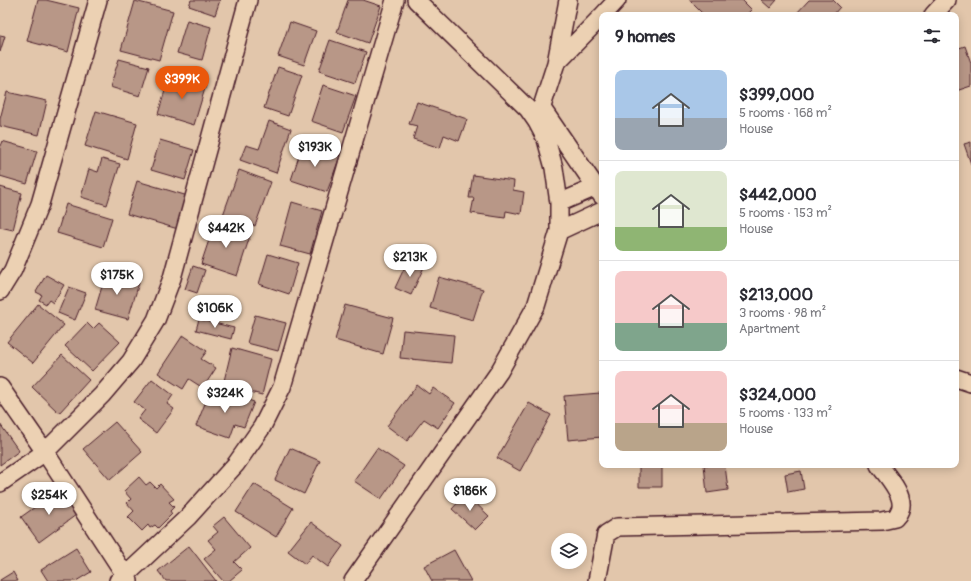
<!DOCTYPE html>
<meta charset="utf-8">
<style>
body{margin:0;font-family:Pangolin,sans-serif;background:#f7f7f7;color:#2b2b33;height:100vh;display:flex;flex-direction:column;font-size:15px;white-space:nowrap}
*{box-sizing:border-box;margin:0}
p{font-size:13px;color:#7c7c81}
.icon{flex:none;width:22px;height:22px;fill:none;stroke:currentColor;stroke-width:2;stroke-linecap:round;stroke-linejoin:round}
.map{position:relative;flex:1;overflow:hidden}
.panel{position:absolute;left:599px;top:12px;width:360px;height:456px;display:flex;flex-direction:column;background:#fff;border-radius:8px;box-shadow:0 2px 10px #0003}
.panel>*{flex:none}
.tools{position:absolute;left:551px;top:533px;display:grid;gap:8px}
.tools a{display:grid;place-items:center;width:36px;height:36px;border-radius:50%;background:#fff;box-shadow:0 2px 10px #0003;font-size:20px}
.price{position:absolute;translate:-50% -34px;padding:0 9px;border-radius:14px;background:#fff;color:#222;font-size:13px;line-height:26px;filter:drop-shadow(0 1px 2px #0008)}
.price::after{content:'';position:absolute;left:50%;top:24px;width:12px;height:9px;margin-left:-6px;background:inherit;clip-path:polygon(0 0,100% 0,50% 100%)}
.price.current{background:#ea580c;color:#fff}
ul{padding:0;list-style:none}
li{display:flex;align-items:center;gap:12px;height:100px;padding:0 16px}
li+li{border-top:1px solid #e1e1e2}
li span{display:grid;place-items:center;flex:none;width:112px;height:80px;border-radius:8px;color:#555}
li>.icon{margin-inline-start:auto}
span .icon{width:48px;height:48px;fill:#fffc;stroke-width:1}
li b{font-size:17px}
h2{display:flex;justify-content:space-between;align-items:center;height:48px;padding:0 16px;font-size:17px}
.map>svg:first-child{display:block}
.building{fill:#b89787;stroke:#4a1f2b}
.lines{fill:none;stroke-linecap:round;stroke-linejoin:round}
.street-casing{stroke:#4a1f2b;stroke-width:20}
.street{stroke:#ecd1b3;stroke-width:17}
</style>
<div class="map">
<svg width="971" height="581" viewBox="0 0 971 581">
<rect width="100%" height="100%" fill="#e2c6ab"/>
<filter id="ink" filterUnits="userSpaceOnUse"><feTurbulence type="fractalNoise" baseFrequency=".025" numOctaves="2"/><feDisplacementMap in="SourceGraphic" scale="8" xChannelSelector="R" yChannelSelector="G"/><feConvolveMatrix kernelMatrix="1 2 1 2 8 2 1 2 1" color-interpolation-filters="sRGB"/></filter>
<g filter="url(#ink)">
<path class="building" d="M38,0H46L79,8L68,52L27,41Z
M191,0H220L215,15L189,6Z
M348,0H363L381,6L368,43L337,32Z
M689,0H742L752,10L747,15H704Z
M761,0H777L770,8Z
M809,0H833L840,7L833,15H795Z
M135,1L173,11L159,60L121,50Z
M187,20L211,27L202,60L177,53Z
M290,22L316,31L304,65L278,56Z
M0,35L5,36L0,52Z
M330,40L366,52L355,83L319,71Z
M965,46L971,63V86L956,91V49Z
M119,59L149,67L140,96L110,87Z
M278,67L302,75L288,116L264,108Z
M170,74L206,85L194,125L158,114Z
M323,85L356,96L343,132L311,121Z
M7,92L47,101L39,135L0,126V119Z
M417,102L467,119L459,141L444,135L440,148L413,139L417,126L409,124Z
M96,111L137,123L127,159L85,146Z
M269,121L291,129L276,173L240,160L246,145L259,149Z
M160,140L194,150L185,180L151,170Z
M2,141L37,151L27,184L0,176V146Z
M971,142V164L964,144Z
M303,144L340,156L327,192L291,180Z
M102,159L120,164L107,205L81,197L89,169L98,172Z
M239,170L271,182L255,226L223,215Z
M473,175L514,181L513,190L524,192L521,214L506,211L505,218L471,213L474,198H469Z
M137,181L188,196L178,229L127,214Z
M0,187L22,193L13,230L0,227Z
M292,202L322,211L310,254L280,246Z
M66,204L112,218L103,247L57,233Z
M215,222L251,233L237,276L201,264Z
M268,254L298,263L289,294L259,284Z
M408,260L424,267L411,295L395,288Z
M193,266L205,270L197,293L185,289Z
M106,273L139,283L128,319L95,310Z
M46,275L64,285L53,303L49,300L46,304L39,300L42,295L36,292Z
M439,277L483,289L473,320L430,308Z
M69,287L86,293L75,320L58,313Z
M38,304L64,325L33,363L7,342Z
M345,305L393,318L383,354L335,340Z
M255,315L286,323L278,351L247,343Z
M199,319L234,328L231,339L196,330Z
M87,323L93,329L99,323L120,342L92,371L65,346Z
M403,330L454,335L451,363L400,358Z
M183,335L207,351L201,359L216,368L203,388L189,379L183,389L158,373Z
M232,348L271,359L262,395L223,385Z
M62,355L89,380L59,413L32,387Z
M152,379L173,395L167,404L174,409L156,433L138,419L145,410L134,402Z
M417,385L429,394L433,388L455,403L438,428L424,419L407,441L387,426Z
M222,391L254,402L244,427L235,424L230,438L196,426L208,396L219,400Z
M600,393L602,437L568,440L564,396Z
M529,403L551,415L520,471L497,458Z
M115,422L142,452L110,480L83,449Z
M0,424L19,451L0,465Z
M290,448L320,461L304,494L275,480Z
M377,448L404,466L381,499L354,481Z
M639,465H662V487H639Z
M704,465H725L728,490L707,493Z
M801,471L804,489L788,492L785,474Z
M139,477L146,485L150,482L156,488L160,484L174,499L169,502L174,507L170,511L172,514L158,528L155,525L150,528L148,525L142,531L128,517L134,511L127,503L131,499L124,491Z
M254,484L293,508L276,537L236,512Z
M59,490L76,515L39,542L21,517Z
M466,494L489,516L475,530L452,509Z
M224,517L250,548L234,562L242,570L229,581H223L204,559L216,549L208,540L218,532L213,526Z
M311,522L343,546L328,567L312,555L305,564L288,551Z
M189,546L216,581H166L158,571Z
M76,548L91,572L76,581H48L41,570Z
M454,550L471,581H432L424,566Z
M13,572L18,581H0V580Z"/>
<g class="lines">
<g class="street-casing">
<path id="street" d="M603,15L617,0
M933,15L947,0
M556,63L602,16
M541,107L602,196
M537,122L556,63L568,0
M559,203L596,187
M559,231L602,211
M0,291L13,270L40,204L98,0
M956,378L971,383
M0,387L45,452L129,581
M0,483L45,452L102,395L131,361L156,320L172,278L248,0
M118,581L125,576L188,517L236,464L262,427L282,387L395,0
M353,581L499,372L536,306L559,231V203L554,168L546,139L537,122L528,109L416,0
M597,581L606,534L617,527L882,521L895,518C897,516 899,513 900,510C906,496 887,476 879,465"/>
</g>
<use href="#street" class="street"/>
</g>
</g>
</svg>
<div class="tools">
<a><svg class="icon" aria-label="layers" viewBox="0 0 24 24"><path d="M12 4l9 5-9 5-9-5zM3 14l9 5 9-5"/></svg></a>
</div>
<b class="price current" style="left:182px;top:100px">$399K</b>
<b class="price" style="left:315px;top:168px">$193K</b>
<b class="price" style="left:226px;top:249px">$442K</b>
<b class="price" style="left:410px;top:278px">$213K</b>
<b class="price" style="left:117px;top:296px">$175K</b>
<b class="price" style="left:215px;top:329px">$106K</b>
<b class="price" style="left:225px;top:414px">$324K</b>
<b class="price" style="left:470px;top:512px">$186K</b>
<b class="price" style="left:49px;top:516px">$254K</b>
<section class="panel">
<h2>9 homes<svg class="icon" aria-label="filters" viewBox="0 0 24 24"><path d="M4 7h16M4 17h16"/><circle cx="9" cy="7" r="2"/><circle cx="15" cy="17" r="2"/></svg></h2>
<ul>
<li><span style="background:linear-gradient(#a9c7e8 60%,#9aa5b1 0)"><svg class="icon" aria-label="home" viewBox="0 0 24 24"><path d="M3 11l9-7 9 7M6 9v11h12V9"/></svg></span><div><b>$399,000</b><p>5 rooms · 168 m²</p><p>House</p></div></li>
<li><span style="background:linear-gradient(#dfe7d0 70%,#8fb573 0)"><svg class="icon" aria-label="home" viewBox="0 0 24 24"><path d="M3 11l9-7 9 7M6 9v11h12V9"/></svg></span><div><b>$442,000</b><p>5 rooms · 153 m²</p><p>House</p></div></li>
<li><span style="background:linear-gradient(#f6c9c9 65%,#7fa58c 0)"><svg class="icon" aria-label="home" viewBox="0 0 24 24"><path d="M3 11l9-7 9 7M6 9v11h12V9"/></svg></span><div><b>$213,000</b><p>3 rooms · 98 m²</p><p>Apartment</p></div></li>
<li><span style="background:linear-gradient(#f6c9c9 65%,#b9a48a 0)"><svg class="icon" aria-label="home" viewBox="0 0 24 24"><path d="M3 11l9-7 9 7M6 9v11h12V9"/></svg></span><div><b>$324,000</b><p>5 rooms · 133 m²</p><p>House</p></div></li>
</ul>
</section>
</div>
